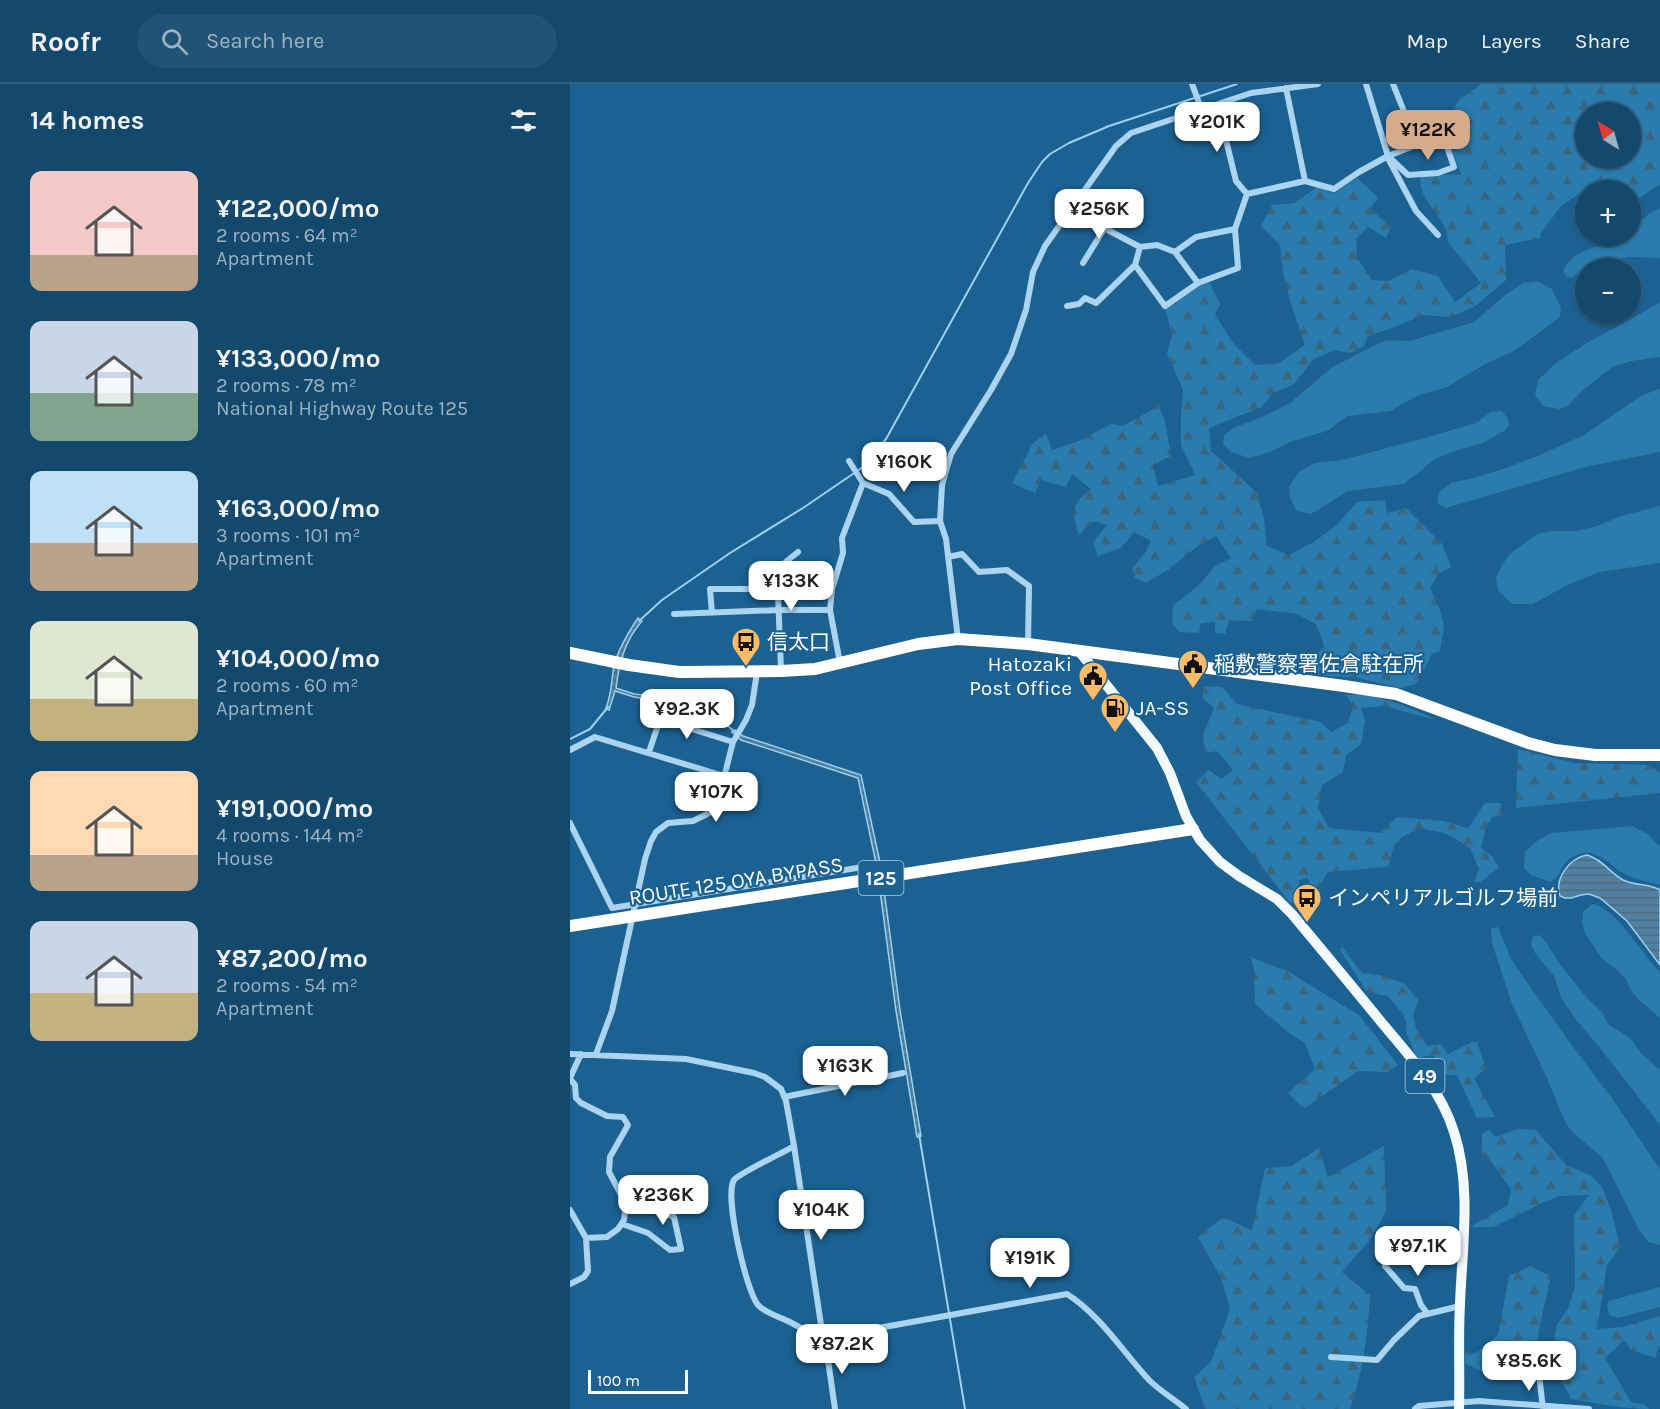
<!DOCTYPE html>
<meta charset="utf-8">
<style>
body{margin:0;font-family:Karla,"Noto Sans JP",sans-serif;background:#215376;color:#f1f3f6;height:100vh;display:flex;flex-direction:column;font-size:22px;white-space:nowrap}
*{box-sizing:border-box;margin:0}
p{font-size:20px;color:#9db2c2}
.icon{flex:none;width:33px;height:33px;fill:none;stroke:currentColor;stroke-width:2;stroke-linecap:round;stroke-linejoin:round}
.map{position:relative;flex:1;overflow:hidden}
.drawer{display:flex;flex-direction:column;background:#14496e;width:570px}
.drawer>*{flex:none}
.needle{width:39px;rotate:323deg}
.tools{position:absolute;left:1005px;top:18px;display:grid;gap:12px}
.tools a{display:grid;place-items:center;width:66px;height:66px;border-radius:50%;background:#14496e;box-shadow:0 2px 4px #0004,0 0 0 2px #336181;font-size:30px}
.scale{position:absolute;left:18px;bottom:15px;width:100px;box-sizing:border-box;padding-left:6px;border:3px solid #fff;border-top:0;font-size:16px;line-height:21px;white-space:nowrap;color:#fff;-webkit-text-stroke:4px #1b6192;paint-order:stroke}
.price{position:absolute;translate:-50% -51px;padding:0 14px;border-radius:12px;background:#fff;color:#222;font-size:20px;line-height:39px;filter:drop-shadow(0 2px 3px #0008)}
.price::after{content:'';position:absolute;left:50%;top:36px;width:18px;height:14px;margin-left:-9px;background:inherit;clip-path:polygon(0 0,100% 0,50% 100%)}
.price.selected{background:#d6ab8b;color:#111}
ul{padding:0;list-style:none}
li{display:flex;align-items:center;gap:18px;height:150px;padding:0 30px}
li span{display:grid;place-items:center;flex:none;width:168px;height:120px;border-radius:12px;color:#555}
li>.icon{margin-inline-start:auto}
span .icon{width:72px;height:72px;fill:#fffc;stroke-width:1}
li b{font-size:26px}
h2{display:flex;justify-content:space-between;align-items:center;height:72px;padding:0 30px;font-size:26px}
header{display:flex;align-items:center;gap:36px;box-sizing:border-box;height:84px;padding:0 30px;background:#14496e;border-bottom:2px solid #336181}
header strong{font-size:28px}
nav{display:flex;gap:33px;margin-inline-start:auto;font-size:21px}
.search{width:420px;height:54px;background:#215376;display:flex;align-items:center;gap:15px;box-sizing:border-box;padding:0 21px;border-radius:33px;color:#9db2c2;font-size:22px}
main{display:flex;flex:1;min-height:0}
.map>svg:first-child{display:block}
.grass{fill:#2a7bae}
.forest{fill:url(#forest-firs);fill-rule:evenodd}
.water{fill:url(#water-rules);stroke:#9dd1f1;stroke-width:1.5}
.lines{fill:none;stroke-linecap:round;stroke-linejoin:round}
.stream{stroke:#9dd1f1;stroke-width:2}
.street{stroke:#aad4ef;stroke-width:6}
.primary{stroke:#f2f9ff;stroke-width:10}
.highway{stroke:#fff;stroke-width:12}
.labels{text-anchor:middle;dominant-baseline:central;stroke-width:4.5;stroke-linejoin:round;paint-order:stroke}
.shield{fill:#1b6192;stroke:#bbd0de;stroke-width:1.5}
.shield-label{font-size:20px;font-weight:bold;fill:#fff}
.poi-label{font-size:21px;fill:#fff;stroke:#1b6192;text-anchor:start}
.street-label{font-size:21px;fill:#fff;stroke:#1b6192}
</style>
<header>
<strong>Roofr</strong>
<div class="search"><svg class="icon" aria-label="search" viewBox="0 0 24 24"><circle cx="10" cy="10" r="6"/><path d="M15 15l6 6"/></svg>Search here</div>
<nav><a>Map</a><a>Layers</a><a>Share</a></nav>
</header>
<main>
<section class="drawer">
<h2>14 homes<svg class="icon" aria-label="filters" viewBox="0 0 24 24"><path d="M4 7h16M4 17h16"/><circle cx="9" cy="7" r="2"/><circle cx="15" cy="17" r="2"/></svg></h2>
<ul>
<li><span style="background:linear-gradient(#f6c9c9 70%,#b9a48a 0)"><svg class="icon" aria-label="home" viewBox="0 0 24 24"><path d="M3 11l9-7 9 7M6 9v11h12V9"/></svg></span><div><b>¥122,000/mo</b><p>2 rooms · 64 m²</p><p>Apartment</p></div></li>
<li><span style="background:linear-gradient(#c9d6e8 60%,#7fa58c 0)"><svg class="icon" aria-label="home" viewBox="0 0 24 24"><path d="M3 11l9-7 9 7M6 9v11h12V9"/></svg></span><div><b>¥133,000/mo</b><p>2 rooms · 78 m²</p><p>National Highway Route 125</p></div></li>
<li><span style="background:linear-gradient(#bfe0f5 60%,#b9a48a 0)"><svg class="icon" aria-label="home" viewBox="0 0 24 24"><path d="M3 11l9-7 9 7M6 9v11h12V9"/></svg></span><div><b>¥163,000/mo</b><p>3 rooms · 101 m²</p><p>Apartment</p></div></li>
<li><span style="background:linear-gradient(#dfe7d0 65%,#c2b280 0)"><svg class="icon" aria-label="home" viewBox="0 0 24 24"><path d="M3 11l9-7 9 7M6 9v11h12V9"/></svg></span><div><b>¥104,000/mo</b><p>2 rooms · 60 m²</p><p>Apartment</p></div></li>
<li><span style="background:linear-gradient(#ffd9b3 70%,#b9a48a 0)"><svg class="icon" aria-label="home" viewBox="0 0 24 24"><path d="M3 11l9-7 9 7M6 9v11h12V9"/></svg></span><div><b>¥191,000/mo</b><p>4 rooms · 144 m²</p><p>House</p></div></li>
<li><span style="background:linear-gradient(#c9d6e8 60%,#c2b280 0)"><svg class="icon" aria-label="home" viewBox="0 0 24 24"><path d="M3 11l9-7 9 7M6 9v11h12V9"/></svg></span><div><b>¥87,200/mo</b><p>2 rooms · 54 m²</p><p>Apartment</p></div></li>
</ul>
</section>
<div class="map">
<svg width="1090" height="1325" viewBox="0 0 1090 1325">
<defs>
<pattern id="forest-firs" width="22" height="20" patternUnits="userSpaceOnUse" patternTransform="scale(1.5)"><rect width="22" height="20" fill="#2a7bae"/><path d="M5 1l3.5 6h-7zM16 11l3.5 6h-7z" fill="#3b647d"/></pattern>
<pattern id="water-rules" width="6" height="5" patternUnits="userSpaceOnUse" patternTransform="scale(1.5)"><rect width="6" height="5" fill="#5081a2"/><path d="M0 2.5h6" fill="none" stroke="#4e697b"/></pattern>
</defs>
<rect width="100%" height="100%" fill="#1b6192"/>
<path class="grass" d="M1090,124V174C1080,174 1070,173 1060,173C1038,175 1018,182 1001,194L996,192L993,187C1000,168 1025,163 1042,158C1050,155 1052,152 1060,152L1061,145L1079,130Z
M968,197L982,205L991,224L990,233L944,267L917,279L877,303L847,312L820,327L778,332L757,347L723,357L700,368L679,374L661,368L653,360L654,352L663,344L692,333L720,319L761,284L801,263L817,256L840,257L904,238L934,212L953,199Z
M1090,218V273L1061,277L1042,283L1012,307L999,321L990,325L973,322L965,311L968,296L986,279L1020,257L1056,238Z
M1090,305V368L1015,383L876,424L867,419L869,409L881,399L904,394L936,384L972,370L1014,351L1072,311Z
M932,327L938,335L939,341L934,347L913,359L888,366L865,375L834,400L778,407L741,430L727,427L720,414L719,403L729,388L744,379L772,376L851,355L906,339L921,328Z
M1090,422V479L1030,488L999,500L963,520H942L928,507L926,493L932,481L940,470L967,450L982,447H1006L1027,442L1051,432Z
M1062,742L1078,750L1090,763V801C1080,798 1068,796 1059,792C1038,783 1026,758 1001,774C990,781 992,792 980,798L961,791L954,784L955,768L968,756L981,749Z
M1022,820C1046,823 1072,871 1090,888V934L1069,916L1062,908L1056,895L1045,884L1032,875L1015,849L1012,839L1013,828Z
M928,843L941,875L952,891L998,956L1041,1013L1090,1085V1161L1078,1158L1068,1144L1033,1074L1001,1047L994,1036L977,994L942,920L922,859L921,844Z
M969,851L976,858L989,879L1017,914L1033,929L1038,940L1060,954L1071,969L1090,986V1041L1030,964L1007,937L991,914L984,892L967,872L961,862L962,853Z
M1090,1203V1223L1048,1234L1039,1231L1037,1222L1039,1217Z"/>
<path class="forest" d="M911,0H1090V100L1068,115L1061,116L1060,106H1020L1018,104L991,122L971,149L970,154L935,161L936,196L904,223L880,233L853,231L822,244L798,252L794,262L780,269L765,266L744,275L723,301L703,309L692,323L639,344L641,367L687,409L694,435L697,462L719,471L744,458L767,441L787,418L815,416L817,429L836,424L872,460L881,483L869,489L860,504L869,523L874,542L870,567L862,570L846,600L830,604L788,594L734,590L733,581L743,577L754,561L746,540L727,530L687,525L682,537L659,536L655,550L645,549V538L631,539L629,549L610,548L602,540L603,520L612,515L631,499L645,482L661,474L646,452L629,461L598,486L576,499L565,494L562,484L575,469L581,457L564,448L551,464L528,472L523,459L537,441L523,437L509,451C502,427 500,422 521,405L502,390L496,403L471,396L465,409L442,399L463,359L476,350L482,366L509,357L541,340L553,342L589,322L595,337L601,372L583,381L588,402L625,391L611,361V333L613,306L597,269L602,251L595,224L612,209L639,197L650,220L645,231L663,259L685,281L709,279L735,261L721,220L713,189L710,161L691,142L702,121L724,119L747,103L764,109L787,94L808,114L800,125L821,143L816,154L798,143L786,155L787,174L802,196L818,197L842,185L868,192L885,218L911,199L878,158C878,139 862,127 854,111C851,106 851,99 850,93L891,90L871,41L890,15ZM1016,28H1060V74H1016Z
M633,602L652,603L667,620L750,638L761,648L778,639L783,621L776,611L794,610L830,620L870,637L813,622L791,624L795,636L791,660L776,671L773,688L752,701L748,724L759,744L811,749L827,733L873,737L898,744L915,719H931L932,731L922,733L916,743L911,764L922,772L929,784L910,798H904L909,785L900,764L883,753L870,748L849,744L834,752L824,761L818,783L758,788L746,808L737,794L729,796L730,817L720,819L626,698L638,686L652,695L663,686L647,667L635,669L633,651L644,623L633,615Z
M948,665L1004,679L1080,681L1090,689V709L946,724Z
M772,863L792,889L814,892L835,900L849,917L843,932L846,944L857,962L871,960L878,970L902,958H907L916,984L904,995L925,1033L907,1034L887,991H873L863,971L847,974L837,951L834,931L817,912L797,908L770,866Z
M681,873L719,888L790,932L828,981L817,988L788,987L734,1025L718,1009L745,985L735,959L719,949L685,920L684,885Z
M947,1045L966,1046L996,1081L1022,1092L1033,1105L1043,1132L1050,1164L1037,1181L1027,1245L1052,1243L1090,1232V1260L1085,1274L1061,1266L1054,1256L1035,1274L1061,1318L1075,1321L1079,1325C1053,1325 1027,1319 1001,1315L988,1290L982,1269L987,1241L998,1224L1005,1203L1004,1131L1019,1111L990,1112L972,1119L923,1143H900L938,1121L941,1105L922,1079L912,1069V1050L919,1046L926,1053Z
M814,1062L816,1128L799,1157L772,1188L800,1211C798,1250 793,1288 780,1325H635L624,1293L641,1278L660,1225L651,1194L628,1153L653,1133L682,1146L695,1084L722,1082L749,1064L758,1093Z
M960,1182L981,1192L969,1245L962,1297L953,1298C939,1288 932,1282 916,1290L895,1279V1268L906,1269L928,1251L939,1192Z"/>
<path class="water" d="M68,534L72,537C55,556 49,579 46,604L64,610L82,612L151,632L149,636L82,616L64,613L45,607L39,626L36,624C42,609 41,598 44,582C48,565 58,549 68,534Z
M165,646L173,652L291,691L311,783L330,926L351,1052L347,1053L326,927L307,784L288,694L171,656L162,648Z
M1017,771C1032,775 1040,789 1053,796C1065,802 1079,799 1090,806V881L1057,837L1030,814L1019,810L1011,811L1001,814H995L990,812C984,794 1000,774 1017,771Z"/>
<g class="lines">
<path class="stream" d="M69,537L92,516L160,469L233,424L293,383L316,355L458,99L472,78L480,70L499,59L539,42L667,0
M148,633L166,649
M0,655L20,645L38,623
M349,1050L395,1325"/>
<path class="street" d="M622,0L631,24L654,48L666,97L677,110
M823,0L837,35
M716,4L735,97
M841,63L818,72L838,91L868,89L884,83L876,60
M819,76L846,127L868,151
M500,126L570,163
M605,168L626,153L665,145
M513,179L534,145
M565,181L595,222L628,199L668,184L665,145L677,110L735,97L764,105L789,88L818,72L796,0
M497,222L509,220L515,214L526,219L565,181L570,163L587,161L605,168L628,199
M293,399L319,410L344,438L370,437
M378,473L392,470L409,488L437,486L459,502L458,559
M142,529L140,505H262
M104,530L209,526H260
M388,555L376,455L370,437L372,401L381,370L421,306L441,270L456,226L463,188L475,162L546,62L561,49L681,9L748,0
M270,579L260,526L262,505L273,469L272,454L293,399L279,377
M211,586L207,485L228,468
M0,666L25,653L154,692
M79,668L90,635L163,658
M0,739L42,824L299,782
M0,970L116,975L184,989L195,993L211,1005L216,1017L224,1062L253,1254L258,1276L265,1325
M26,970L42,927L75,775L81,757L86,748L98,739L123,737L143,727L148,717L163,658L176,636L182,621L187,588
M0,994L11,970
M0,995L5,1001L6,1014L11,1019L37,1032L53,1033L58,1041L40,1073L39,1088L56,1120L54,1136L48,1145L37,1153L16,1154
M214,1013L333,989
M224,1062C213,1069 169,1089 164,1096C154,1111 176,1207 188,1221C195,1229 210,1233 220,1238C232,1244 244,1252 253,1262
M0,1126L16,1154L18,1187L14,1193L0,1200
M52,1140L78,1149L100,1166L111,1165L104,1133L54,1114
M815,1182L834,1204L845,1205L851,1221L857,1229
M253,1254L497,1210C530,1231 553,1268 579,1296C590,1307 604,1315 616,1325
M761,1273L807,1276L824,1256L849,1232L890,1222
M969,1290L973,1325
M845,1325L849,1322L909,1317L1019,1325"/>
<path class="primary" d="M509,567L587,664L600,689L616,732L630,756L650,778L669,792L707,815L722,830C752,866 782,902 812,939C840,972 871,1006 884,1048C902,1103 892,1164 890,1220C888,1255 890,1290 889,1325"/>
<path class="highway" d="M0,569L59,581L109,588L211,587L245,585L348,560L388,555L458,560L774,602L826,610L958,659L985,666L1025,671H1090
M0,842L623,745"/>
</g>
<defs>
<g id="bus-pin" transform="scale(1.5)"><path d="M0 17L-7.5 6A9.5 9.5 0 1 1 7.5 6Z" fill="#ffbb68" stroke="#1b6192"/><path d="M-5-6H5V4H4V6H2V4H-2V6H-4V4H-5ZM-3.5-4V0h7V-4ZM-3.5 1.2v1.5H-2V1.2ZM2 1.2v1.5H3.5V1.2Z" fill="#111"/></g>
<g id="civic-pin" transform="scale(1.5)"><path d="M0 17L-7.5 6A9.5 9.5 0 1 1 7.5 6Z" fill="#ffbb68" stroke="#1b6192"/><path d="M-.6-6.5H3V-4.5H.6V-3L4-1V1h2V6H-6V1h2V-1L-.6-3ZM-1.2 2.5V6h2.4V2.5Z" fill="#111"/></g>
<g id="fuel-pin" transform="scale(1.5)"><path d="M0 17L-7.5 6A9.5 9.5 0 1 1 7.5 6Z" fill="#ffbb68" stroke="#1b6192"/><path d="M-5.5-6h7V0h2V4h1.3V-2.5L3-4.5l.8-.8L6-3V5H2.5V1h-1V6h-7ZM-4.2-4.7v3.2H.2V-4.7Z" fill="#111"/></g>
</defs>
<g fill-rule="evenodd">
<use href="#bus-pin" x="176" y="558"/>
<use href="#civic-pin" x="623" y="580"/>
<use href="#civic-pin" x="523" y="592"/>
<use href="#fuel-pin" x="545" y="624"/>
<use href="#bus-pin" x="737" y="814"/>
</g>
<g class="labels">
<g class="shield">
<rect x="288.5" y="777" width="45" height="34" rx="4.5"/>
<rect x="835.5" y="975" width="39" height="34" rx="4.5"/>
</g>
<g class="shield-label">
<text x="311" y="794">125</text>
<text x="855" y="992">49</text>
</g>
<g class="poi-label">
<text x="197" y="558">信太口</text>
<text x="502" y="580" text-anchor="end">Hatozaki<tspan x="502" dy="24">Post Office</tspan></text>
<text x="644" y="580">稲敷警察署佐倉駐在所</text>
<text x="566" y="624">JA-SS</text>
<text x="758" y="814">インペリアルゴルフ場前</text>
</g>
<g class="street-label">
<text transform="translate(166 797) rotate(-9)">ROUTE 125 OYA BYPASS</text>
</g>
</g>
</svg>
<div class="tools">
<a><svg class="needle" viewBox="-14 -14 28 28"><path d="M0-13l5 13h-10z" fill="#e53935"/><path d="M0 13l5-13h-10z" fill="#9db2c2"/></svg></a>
<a>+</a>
<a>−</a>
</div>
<div class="scale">100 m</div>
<b class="price" style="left:647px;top:69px">¥201K</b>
<b class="price selected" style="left:858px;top:77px">¥122K</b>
<b class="price" style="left:529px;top:156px">¥256K</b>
<b class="price" style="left:334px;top:409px">¥160K</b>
<b class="price" style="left:221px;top:528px">¥133K</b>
<b class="price" style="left:117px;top:656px">¥92.3K</b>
<b class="price" style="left:146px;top:739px">¥107K</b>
<b class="price" style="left:275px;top:1013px">¥163K</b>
<b class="price" style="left:93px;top:1142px">¥236K</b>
<b class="price" style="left:251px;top:1157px">¥104K</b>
<b class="price" style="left:848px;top:1193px">¥97.1K</b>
<b class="price" style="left:460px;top:1205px">¥191K</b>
<b class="price" style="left:272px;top:1291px">¥87.2K</b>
<b class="price" style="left:959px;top:1308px">¥85.6K</b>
</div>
</main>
